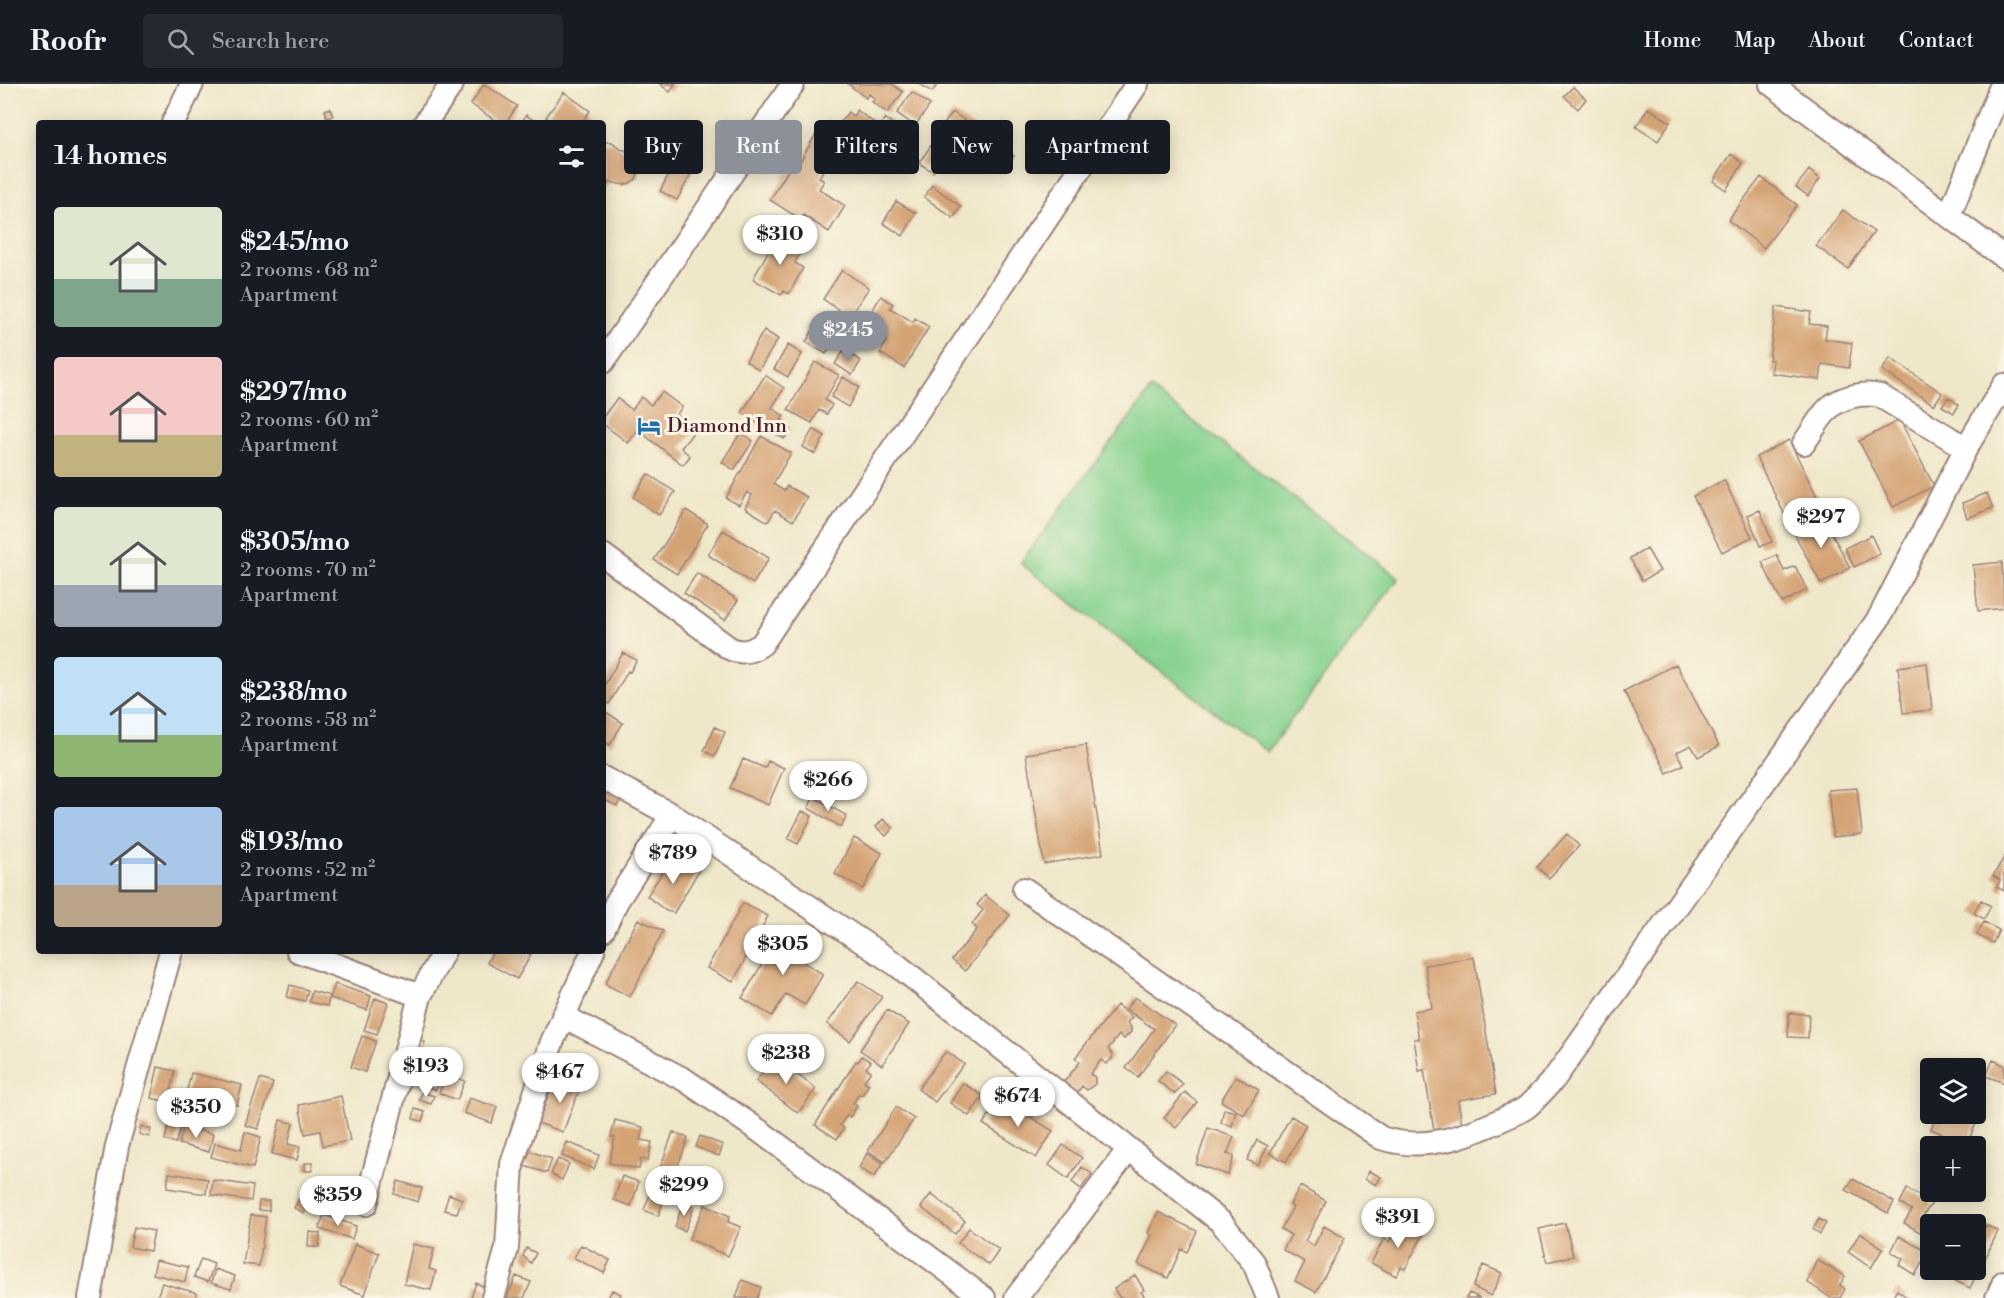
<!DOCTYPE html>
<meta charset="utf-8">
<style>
body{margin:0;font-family:"Libre Bodoni",serif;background:#242831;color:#f1f3f6;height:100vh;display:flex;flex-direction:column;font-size:22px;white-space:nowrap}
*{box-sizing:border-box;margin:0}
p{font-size:20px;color:#9ea1a6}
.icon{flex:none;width:33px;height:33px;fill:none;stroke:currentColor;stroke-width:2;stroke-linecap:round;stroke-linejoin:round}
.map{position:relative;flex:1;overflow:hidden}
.details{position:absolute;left:36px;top:36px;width:570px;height:834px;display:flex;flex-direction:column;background:#171b24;border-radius:6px;box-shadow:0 3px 15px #0003}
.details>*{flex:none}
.hud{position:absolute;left:624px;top:36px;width:570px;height:54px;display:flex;gap:12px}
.buttons{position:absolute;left:1920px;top:974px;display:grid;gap:12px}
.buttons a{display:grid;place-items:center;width:66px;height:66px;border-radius:6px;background:#171b24;box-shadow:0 3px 15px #0003;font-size:30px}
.price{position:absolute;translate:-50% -51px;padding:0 14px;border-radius:21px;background:#fff;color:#222;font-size:20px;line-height:39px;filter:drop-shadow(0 2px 3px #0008)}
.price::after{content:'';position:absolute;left:50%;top:36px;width:18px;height:14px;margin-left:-9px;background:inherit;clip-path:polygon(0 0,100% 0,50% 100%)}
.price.current{background:#8c9099;color:#fff}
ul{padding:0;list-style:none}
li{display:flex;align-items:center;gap:18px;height:150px;padding:0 18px}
li span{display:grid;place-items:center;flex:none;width:168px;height:120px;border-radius:6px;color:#555}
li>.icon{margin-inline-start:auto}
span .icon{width:72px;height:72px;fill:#fffc;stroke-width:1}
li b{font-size:26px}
h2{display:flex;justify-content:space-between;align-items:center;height:72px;padding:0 18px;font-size:26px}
.pill{padding:0 21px;border-radius:6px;background:#171b24;box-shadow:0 3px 15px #0003;font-size:21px;line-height:54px}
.pill.current{background:#8c9099;color:#fff}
header{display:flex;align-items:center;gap:36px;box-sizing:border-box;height:84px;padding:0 30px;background:#171b24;border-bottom:2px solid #363941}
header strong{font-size:28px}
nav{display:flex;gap:33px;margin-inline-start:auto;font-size:21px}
.search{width:420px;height:54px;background:#242831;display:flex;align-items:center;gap:15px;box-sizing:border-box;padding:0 21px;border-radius:6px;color:#9ea1a6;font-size:22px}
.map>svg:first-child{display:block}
.green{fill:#87d28f;stroke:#68785d;stroke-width:1.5}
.building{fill:#d4a375}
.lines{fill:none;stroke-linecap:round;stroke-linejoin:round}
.street-casing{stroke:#9c837a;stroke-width:26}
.street{stroke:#fff;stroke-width:22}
.labels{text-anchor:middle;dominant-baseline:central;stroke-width:6;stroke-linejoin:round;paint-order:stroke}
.poi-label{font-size:20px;fill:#4a1f2b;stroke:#fcf5e5;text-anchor:start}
</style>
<header>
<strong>Roofr</strong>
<div class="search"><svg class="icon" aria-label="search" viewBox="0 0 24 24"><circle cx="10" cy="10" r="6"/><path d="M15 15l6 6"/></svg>Search here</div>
<nav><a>Home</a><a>Map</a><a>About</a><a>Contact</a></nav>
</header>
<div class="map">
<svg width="2004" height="1214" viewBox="0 0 2004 1214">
<rect width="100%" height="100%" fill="#fcf5e5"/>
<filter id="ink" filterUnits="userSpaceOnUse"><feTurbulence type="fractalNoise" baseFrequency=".0167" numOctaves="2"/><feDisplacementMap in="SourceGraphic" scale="12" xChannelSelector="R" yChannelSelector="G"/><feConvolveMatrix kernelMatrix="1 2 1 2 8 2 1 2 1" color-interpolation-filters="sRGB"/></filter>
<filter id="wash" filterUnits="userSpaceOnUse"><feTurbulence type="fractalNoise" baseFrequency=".008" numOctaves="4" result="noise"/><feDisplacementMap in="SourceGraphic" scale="24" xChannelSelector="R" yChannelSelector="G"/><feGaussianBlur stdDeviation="1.35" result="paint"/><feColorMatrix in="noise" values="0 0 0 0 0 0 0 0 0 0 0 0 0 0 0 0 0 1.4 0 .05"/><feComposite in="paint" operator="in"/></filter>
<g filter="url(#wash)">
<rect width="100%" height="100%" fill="#efe7c9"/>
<path class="green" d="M1151,305L1399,494L1267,668L1020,479Z"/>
<g id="blocks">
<path class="building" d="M484,0L517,22L506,39H499L471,20Z
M660,0H675L670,8Z
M848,0H892L903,8L887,29L872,18L875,15L869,10L866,14Z
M920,0H938L932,8Z
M1573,3L1586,15L1578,25L1564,12Z
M564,8L590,27L581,39H554L546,33Z
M912,8L930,21L915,42L897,29Z
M330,24L333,32L327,34L325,26Z
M1648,24L1670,38L1658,57L1636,43Z
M857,26L874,39L856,64L834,47L848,28L853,32Z
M953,28L980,48L971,60L944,40Z
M526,31L538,39H521Z
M885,34L905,49L887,74L867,60Z
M940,48L954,57L933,88L919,79Z
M816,50L843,67L833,83L827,79L819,94L824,97L819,105L845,122L829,148L803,131L800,135L770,116L793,78L798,81Z
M987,52L1014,72L1005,85L977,65Z
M677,57L702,70L677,116L660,107L671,86L663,82Z
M603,58H612L621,65L633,69L638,74L640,81L639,88L636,95L630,99L624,101L610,98L603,106Z
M1731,70L1743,79L1726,106L1713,97Z
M1809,86L1820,95L1808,112L1796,103Z
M1761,93L1797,121L1764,164L1728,136Z
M932,101L961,123L953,134L924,113Z
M896,117L916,129L903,152L883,139Z
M1843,126L1874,148L1848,185L1816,162Z
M779,148L794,157L792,161L802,166L795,179L803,184L789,210L784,207L781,211L753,195Z
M842,186L869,204L849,233L823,215Z
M881,212L893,220L890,224L913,238L915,234L929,243L904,284L880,269L886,258L880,254L876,259L859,248Z
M1776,223L1811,228L1809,240L1827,242L1825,255L1852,259L1849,284L1822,280L1820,296L1771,289L1773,276H1769Z
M764,246L778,255L759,286L746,277Z
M813,246L833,259L826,270L806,258Z
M788,261L802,270L788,293L774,285Z
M844,266L861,277L852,291L835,280Z
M1890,274L1942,309L1934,321L1882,286Z
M815,278L839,291L825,316L832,321L827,330L819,326L812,339L788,326Z
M765,291L784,304L772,324L784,332L781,336L788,340L786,343L790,345L784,355L742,329Z
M843,293L859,303L848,323L831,313Z
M662,308L682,323L677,330L696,345L681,364L690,372L683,381L638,346L628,359L603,340V333L617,314L632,326L641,313L651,321Z
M1948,313L1959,321L1954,329L1942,322Z
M1900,336L1934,402L1893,423L1859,357Z
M813,345L825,352L815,370L803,363Z
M741,348L753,357L734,386L722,378Z
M761,352L791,369L773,400L784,407L787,402L807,413L793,437L775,426L768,438L745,424L752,411L747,408L739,421L726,414Z
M1789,356L1820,419L1787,435L1756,373Z
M648,390L675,408L659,431L633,413Z
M1724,396L1752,453L1722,468L1693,412Z
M1987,409L1993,424L1967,434L1962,419Z
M686,426L708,440L677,490L654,476Z
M1760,426L1772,458L1760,462L1748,431Z
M1822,430L1850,484L1821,500L1792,445Z
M723,446L769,474L753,500L708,471Z
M1871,451L1880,470L1854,483L1845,464Z
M1647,465L1660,487L1642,497L1630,474Z
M1777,471L1784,487L1795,482L1807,506L1782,519L1762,478Z
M2002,478L2004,524L1978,527L1973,481Z
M697,489L738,516L725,536L684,509Z
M623,569L637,576L630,588L628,587L609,620L603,617V604Z
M1927,579L1932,626L1903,629L1898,583Z
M1676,580L1719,662L1698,673L1691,661L1677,668L1683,681L1667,689L1624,607Z
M603,626L623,639L610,661L603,657Z
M715,643L725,648L715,672L704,667Z
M1086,661L1103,770L1044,780L1026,670Z
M743,675L765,684L768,677L784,684L768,721L730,704Z
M603,704L621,714L617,722L603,715Z
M1857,704L1862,750L1833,753L1828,706Z
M814,713L847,732L841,743L808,724Z
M802,727L812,732L798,760L788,755Z
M883,735L893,744L886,752L876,743Z
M1567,750L1579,762L1549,794L1537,783Z
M854,754L882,769L863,805L835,790Z
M672,773L699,786L674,829L666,827L647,812Z
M2004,773V807L1997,803L2000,796L1993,792Z
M985,811L1010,831L965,887L952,876L977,845L972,840L983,826L977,821Z
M1981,816L1991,822L1984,835L1974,829Z
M743,819L768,832L733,898L707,884Z
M638,835L663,847L630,913L605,900Z
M1984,838L1999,846L1993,859L1977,851Z
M782,846L811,864L803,878L823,890L805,921L786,910L772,932L742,914Z
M493,867H524L531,871L517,895L487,879Z
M1474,873L1496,1010L1458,1016L1462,1041L1434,1046L1424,986L1419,987L1414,955H1419L1414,927L1432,924L1425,881Z
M858,897L882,913L850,957L827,940Z
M335,900L371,912L367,926L330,914Z
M290,901L308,906L305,917L287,913Z
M312,907L330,912L327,922L309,918Z
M1135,913L1175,941L1138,993L1126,984L1154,945L1126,925Z
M375,914L388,919L377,950L364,946Z
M1117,921L1132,933L1127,939L1131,943V948L1124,955L1119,951L1108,965L1113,971L1112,975L1106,980L1101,976L1090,990L1095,993V1000L1087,1006L1082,1002L1077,1009L1064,998L1080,978L1075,974Z
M887,926L909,940L882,981L860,966Z
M1789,929L1809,930L1808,954L1788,953Z
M362,952L376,957L365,988L351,983Z
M414,955L425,958L420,973L409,969Z
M946,967L964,980L935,1018L918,1005Z
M862,972L871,978L866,984L871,987L864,997L869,1000L862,1011L859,1010L853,1019L857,1022L850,1033L847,1031L840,1041L844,1044L837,1055L815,1041L856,977L858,978Z
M774,973L816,1005L798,1029L756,997Z
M1993,976L2004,981V999L1986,992Z
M417,979L442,986L436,1006L411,998Z
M158,983L175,987L169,1018L151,1014Z
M1166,987L1183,1000L1175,1010L1158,997Z
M191,989L242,1001L237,1021L227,1019L226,1025L211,1021L209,1028L195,1025L197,1018L185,1015Z
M447,990L465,997L457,1016L439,1009Z
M556,992L581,1001L563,1048L538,1039Z
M1236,992L1259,1006L1244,1031L1221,1017Z
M260,995L273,999L258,1045L245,1041Z
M963,999L983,1012L969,1032L950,1019Z
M422,1008L434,1012L431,1020L419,1016Z
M1185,1008L1197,1018L1176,1044L1164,1034Z
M341,1012L350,1057L323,1062L320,1047L305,1050L299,1021Z
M469,1014L497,1023L492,1039L464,1029Z
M1000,1014L1053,1047L1036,1074L983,1040Z
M896,1023L914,1035L885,1078L868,1067Z
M415,1025L425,1028L422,1037L413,1035Z
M1224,1025L1236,1028L1232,1042L1221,1039Z
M1937,1029H1955L1977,1037L1967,1060L1931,1045Z
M1291,1032L1306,1041L1286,1078L1270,1069Z
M170,1035L182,1038L176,1059L165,1056Z
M280,1036L293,1039L288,1060L300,1063L297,1076L272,1070Z
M615,1036L643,1043L640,1056L652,1058L648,1076L641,1075L639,1085L609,1079L615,1053H611Z
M141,1042L151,1045L149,1053L139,1050Z
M184,1042L213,1050L209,1068L179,1060Z
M1208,1044L1234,1053L1227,1070L1234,1072L1228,1091L1196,1080Z
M245,1048L261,1053L253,1084L211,1073L215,1059L241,1066Z
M673,1048L688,1054L672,1098L657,1093Z
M700,1052L723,1061L719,1072L696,1063Z
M1257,1056L1268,1062L1258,1081L1247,1076Z
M567,1058L599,1071L594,1085L562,1072Z
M1063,1061L1082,1074L1068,1095L1049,1081Z
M530,1067L552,1075L547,1089L524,1082Z
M867,1069L883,1079L874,1093L859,1084Z
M558,1075L569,1080L562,1096L551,1090Z
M305,1079H312V1087H305Z
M1082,1083L1092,1090L1081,1105L1072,1098Z
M1369,1087L1381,1093L1376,1101L1365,1095Z
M169,1089L208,1095L206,1110L167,1104Z
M622,1092L639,1098L631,1122L614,1116Z
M1853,1095L1894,1118L1888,1129L1846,1106Z
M213,1096L253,1102L251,1117L211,1111Z
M398,1097L422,1104L418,1118L394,1110Z
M655,1097L669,1102L658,1132L644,1126Z
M1300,1102L1326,1117L1305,1157L1314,1162L1324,1142L1345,1154L1316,1208L1295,1197L1305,1178L1283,1166L1291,1151L1281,1145L1293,1123L1290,1121Z
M1907,1105L1932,1119L1923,1132L1933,1138L1925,1151L1904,1139L1912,1126L1900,1119Z
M449,1110L462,1115L457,1129L444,1126Z
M931,1110L965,1137L955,1150L921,1123Z
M299,1115L309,1120L304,1129L294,1124Z
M259,1117H269V1127L258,1126Z
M683,1119L694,1123L685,1147L675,1143Z
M705,1121L730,1132L728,1138L741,1143L728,1172L689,1155Z
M1158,1128L1197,1147L1187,1168L1181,1165L1168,1194L1138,1180L1152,1151L1148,1149Z
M251,1131L266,1133L259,1182L243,1180Z
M324,1131L356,1142L352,1155L319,1145Z
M1819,1135L1826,1139L1820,1150L1813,1145Z
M1400,1137L1424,1149L1405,1185L1401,1183L1396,1192L1371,1179L1384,1155L1389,1158Z
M1565,1139L1573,1172L1547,1178L1539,1145Z
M1986,1141L1998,1147L1982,1181L1976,1178V1164Z
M134,1143L154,1147L150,1167L130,1163Z
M969,1144L999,1166L989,1181L958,1159Z
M309,1148L320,1149L319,1163H308Z
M1860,1149L1883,1164L1871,1184L1848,1168Z
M1899,1152L1928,1168L1915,1191L1899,1181L1903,1175L1891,1168Z
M355,1160L379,1169L365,1211L340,1202Z
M413,1160L434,1165L429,1185L436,1187L431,1206L404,1200Z
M581,1161L610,1176L604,1189L574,1174Z
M526,1164L536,1169L531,1179L523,1172Z
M201,1175L214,1180L208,1198L194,1193Z
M156,1176L188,1183L185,1198L153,1190Z
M1817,1176L1845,1192L1840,1201L1845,1205L1840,1214H1831L1807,1198Z
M1483,1181L1502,1189L1491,1212L1473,1203Z
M215,1185L235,1192L231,1205L211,1199Z
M1948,1185H1963L1976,1191L1970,1204L1945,1192Z
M1135,1191L1144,1206L1141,1208L1146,1214H1120L1114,1205Z
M516,1192L531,1198L524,1214H507Z
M742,1196L761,1203L757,1214H736Z
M162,1199L197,1209L196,1214H157Z
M476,1199L488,1205L485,1214H471Z
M612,1206L621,1210L619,1214H608Z
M1897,1206L1908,1214H1892Z
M1469,1209L1480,1214H1466Z"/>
</g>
</g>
<g filter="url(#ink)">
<use href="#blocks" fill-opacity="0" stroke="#9c837a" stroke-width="1.5"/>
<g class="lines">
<g class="street-casing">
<path id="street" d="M1771,0L2004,173
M173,39L192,0
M425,39L452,0
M1949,132L2002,0
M603,278L793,0
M1804,359C1813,347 1822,328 1834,320C1847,312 1865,308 1880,312L1966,364
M603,471L729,564C741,570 751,568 762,560L1137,0
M603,694L672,731L897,881L1221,1138L1254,1179L1268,1214
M1024,805L1381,1054C1423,1068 1465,1053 1503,1035C1511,1031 1521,1028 1528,1022C1537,1014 1545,1004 1554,995L1712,773L1879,534L1966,364L2004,301
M603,846L617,817L672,731
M298,867L420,912
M563,932L685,996L761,1048L984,1214
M366,1120L420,912L444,867
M90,1214L117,1062L171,867
M493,1214L507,1164L512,1080L552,958L593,867
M1016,1214L1129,1065
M1997,1214L2004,1198"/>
</g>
<use href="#street" class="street"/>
</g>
</g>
<defs>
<g id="hotel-bare" transform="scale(1.8)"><path d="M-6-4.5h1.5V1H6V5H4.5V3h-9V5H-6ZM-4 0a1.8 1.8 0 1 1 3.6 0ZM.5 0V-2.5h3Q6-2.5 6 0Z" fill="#1f6fb2" stroke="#fcf5e5" stroke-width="2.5" paint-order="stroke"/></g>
</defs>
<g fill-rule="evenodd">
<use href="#hotel-bare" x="649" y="342"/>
</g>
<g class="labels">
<g class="poi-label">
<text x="667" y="342">Diamond Inn</text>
</g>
</g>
</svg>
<div class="buttons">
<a><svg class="icon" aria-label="layers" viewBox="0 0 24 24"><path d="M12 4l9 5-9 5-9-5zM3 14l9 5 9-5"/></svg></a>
<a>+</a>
<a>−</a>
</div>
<b class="price" style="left:780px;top:182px">$310</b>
<b class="price current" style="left:848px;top:278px">$245</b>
<b class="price" style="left:1821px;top:465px">$297</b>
<b class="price" style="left:828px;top:728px">$266</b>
<b class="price" style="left:673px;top:801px">$789</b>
<b class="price" style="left:783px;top:892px">$305</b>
<b class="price" style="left:786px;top:1001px">$238</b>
<b class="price" style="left:426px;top:1014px">$193</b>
<b class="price" style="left:560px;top:1020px">$467</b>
<b class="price" style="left:1018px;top:1044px">$674</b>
<b class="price" style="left:196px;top:1055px">$350</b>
<b class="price" style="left:684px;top:1133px">$299</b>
<b class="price" style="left:338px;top:1143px">$359</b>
<b class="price" style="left:1398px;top:1165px">$391</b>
<div class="hud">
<a class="pill">Buy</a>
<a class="pill current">Rent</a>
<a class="pill">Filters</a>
<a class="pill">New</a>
<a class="pill">Apartment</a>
</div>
<section class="details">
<h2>14 homes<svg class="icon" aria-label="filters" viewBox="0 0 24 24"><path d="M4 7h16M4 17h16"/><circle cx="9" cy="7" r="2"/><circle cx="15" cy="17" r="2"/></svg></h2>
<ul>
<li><span style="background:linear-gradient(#dfe7d0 60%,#7fa58c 0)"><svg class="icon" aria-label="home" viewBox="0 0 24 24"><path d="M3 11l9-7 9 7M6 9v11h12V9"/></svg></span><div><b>$245/mo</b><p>2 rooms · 68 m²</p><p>Apartment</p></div></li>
<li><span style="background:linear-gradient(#f6c9c9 65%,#c2b280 0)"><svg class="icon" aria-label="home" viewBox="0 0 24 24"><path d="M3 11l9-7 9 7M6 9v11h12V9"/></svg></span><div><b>$297/mo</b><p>2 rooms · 60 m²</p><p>Apartment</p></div></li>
<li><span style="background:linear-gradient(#dfe7d0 65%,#9aa5b1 0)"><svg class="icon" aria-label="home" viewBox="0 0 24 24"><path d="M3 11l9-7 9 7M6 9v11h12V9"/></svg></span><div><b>$305/mo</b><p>2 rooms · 70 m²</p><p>Apartment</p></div></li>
<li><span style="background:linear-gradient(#bfe0f5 65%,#8fb573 0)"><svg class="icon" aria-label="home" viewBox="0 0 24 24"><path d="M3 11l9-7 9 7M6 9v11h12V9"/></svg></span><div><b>$238/mo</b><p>2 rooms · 58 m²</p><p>Apartment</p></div></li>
<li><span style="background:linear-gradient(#a9c7e8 65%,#b9a48a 0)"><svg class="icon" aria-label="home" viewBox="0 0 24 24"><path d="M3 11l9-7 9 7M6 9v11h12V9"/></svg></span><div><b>$193/mo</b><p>2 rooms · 52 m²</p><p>Apartment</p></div></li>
</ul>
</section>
</div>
